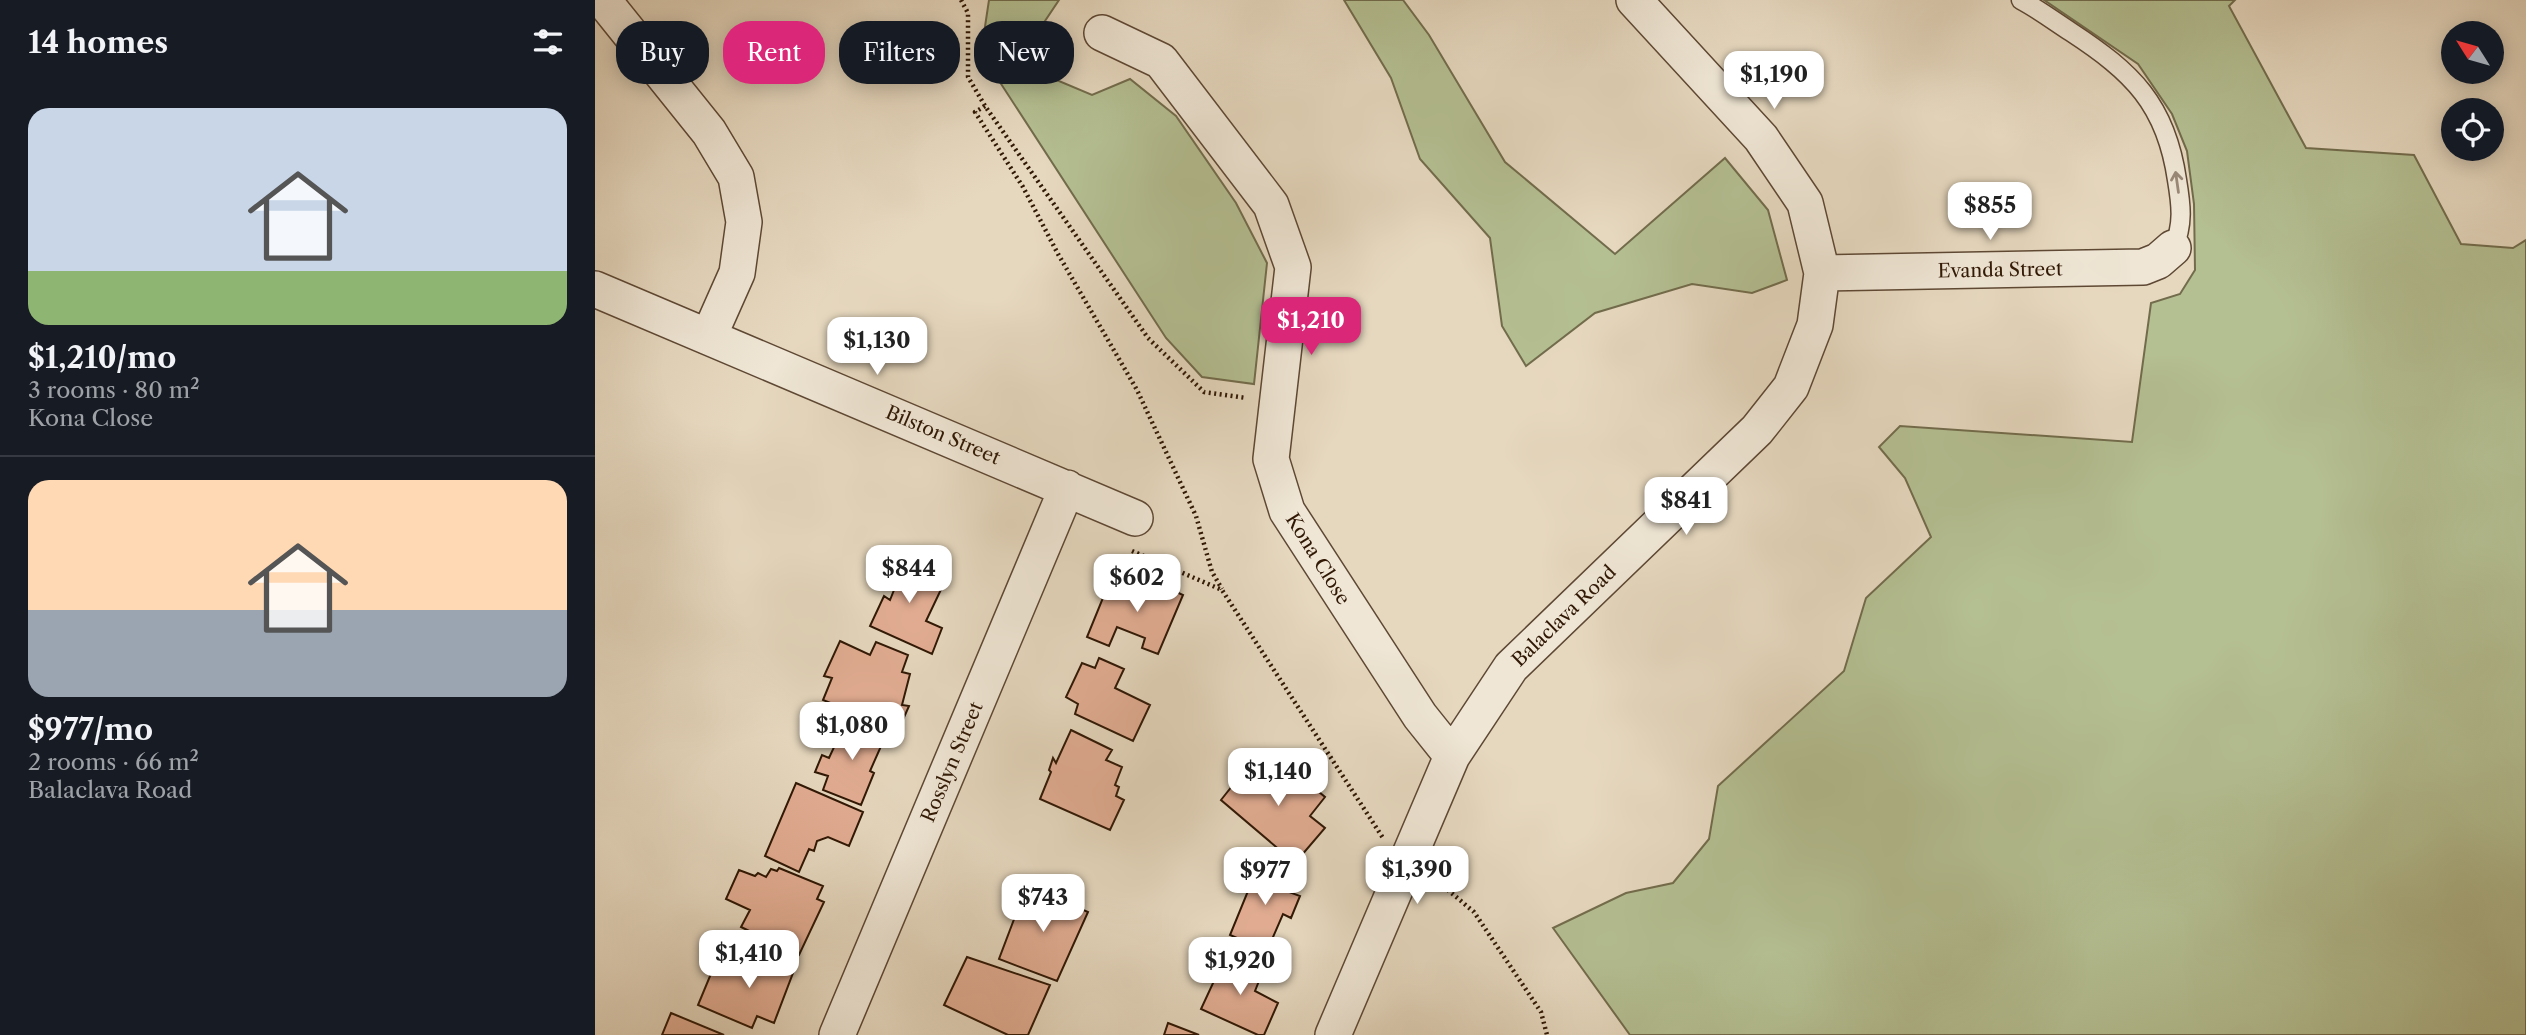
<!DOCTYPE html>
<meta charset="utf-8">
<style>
body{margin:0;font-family:"Libre Caslon Text",serif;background:#20242c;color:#f1f3f6;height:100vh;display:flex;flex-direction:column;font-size:26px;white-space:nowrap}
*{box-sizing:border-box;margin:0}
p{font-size:23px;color:#9ea1a6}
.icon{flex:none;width:38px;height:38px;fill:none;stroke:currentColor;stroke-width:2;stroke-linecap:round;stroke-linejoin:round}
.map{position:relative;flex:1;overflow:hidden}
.panel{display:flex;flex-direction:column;background:#171b24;width:595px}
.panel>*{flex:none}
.guide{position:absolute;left:21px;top:21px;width:665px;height:63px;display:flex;gap:14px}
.needle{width:46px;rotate:307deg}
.controls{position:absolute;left:1846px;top:21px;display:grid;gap:14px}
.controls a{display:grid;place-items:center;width:63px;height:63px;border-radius:50%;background:#171b24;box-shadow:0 4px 18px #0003;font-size:35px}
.price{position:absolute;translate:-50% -60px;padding:0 16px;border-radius:14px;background:#fff;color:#222;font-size:23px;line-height:46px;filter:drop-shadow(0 2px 4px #0008)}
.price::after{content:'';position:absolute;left:50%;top:42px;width:21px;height:16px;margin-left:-10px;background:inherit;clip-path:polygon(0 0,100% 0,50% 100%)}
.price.selected{background:#db2777;color:#fff}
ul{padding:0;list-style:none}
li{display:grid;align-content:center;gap:14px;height:371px;padding:0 28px}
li+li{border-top:2px solid #363941}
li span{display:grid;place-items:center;height:217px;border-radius:21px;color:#555}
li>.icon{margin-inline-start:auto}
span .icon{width:126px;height:126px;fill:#fffc;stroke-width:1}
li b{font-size:30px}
h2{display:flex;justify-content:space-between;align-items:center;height:84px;padding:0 28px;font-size:30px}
.chip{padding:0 24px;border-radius:28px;background:#171b24;box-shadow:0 4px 18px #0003;font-size:24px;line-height:63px}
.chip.selected{background:#db2777;color:#fff}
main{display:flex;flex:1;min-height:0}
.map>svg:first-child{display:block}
.green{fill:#b4bf92;stroke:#726c4c;stroke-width:2}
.building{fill:#e2ad93;stroke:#301805;stroke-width:2}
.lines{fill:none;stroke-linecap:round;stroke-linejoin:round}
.lane-casing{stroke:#5e4834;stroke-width:21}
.street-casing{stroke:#5e4834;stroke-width:38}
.path{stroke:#301805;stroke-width:4.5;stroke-dasharray:2 3.5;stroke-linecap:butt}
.lane{stroke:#efe6d5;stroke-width:18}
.street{stroke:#efe6d5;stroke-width:35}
.oneway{stroke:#998977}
.labels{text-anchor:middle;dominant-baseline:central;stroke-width:7;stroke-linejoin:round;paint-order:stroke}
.street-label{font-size:19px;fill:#301805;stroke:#efe6d5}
</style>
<main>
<section class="panel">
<h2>14 homes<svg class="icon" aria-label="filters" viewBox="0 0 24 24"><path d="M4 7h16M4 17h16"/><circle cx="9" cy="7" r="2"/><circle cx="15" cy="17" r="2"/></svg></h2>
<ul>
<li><span style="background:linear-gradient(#c9d6e8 75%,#8fb573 0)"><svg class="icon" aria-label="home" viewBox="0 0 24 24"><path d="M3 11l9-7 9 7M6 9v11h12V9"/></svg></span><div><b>$1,210/mo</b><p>3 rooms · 80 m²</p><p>Kona Close</p></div></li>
<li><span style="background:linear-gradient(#ffd9b3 60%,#9aa5b1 0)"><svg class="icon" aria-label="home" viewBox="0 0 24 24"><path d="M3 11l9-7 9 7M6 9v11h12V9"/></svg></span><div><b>$977/mo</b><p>2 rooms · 66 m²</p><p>Balaclava Road</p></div></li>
</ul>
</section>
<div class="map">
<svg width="1931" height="1035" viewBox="0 0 1931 1035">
<rect width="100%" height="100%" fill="#e6d8bf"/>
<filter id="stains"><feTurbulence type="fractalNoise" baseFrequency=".00286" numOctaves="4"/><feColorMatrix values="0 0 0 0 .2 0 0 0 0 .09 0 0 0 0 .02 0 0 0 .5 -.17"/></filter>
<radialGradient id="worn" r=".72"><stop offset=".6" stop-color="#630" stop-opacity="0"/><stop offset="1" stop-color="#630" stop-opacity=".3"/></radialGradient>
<path class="green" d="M394,0H464L444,30L452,76L497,95L535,79L581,116L641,203L672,263L659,384L607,377L571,338L386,53Z
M749,0H808L834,35L910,162L1020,254L1130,158L1173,210L1192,280L1157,293L1097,284L1000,313L931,366L907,326L895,238L825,159L796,78Z
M1449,0H1640L1634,6L1711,148L1819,155L1866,244L1918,248L1931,240V1035H1035L958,928L1031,893L1078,883L1114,839L1123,786L1249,671L1271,598L1336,537L1310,478L1284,447L1305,426L1537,442L1556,303L1585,294L1600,270L1599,204L1592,151L1577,114L1543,64Z"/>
<path class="building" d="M293,555L351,579L331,621L347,628L337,654L275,626L289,596L295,600L301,585L283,577Z
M553,579L588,595L563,654L547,648L550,638L522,627L514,646L492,637L514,583L544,596Z
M245,641L275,655L281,642L313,655L307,672L315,674L307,705L314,706L303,731L228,700L237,678L229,676Z
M504,658L529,669L520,688L555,705L538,741L480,714L483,704L471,697L487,663L500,668Z
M253,717L291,735L275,771L279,773L266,805L228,790L233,776L220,772L227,755L234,758Z
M476,730L517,750L511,760L527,767L520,785L524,787L521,796L529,800L515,830L445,799L456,772L454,770L458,758L461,763Z
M660,765L702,774L730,797L715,816L730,828L700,863L626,800L653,766L657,770Z
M201,783L268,812L254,846L233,837L222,841L219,851L214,849L204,872L170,856Z
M664,864L700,878L694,892L705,896L696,918L688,914L672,951L635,935Z
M184,868L228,886L222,899L229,902L204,955L146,927L155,910L131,899L144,870L160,876L163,873L171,877L176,869L182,871Z
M432,885L493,912L462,981L404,959Z
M162,951L201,965L179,1023L162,1016L157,1028L103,1005L120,964L152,977Z
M631,955L668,971L660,991L683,1003L669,1035H663L606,1009Z
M372,957L455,985L433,1035H413L349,1005Z
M76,1013L129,1035H67Z
M573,1023L604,1035H569Z"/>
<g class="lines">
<g class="lane-casing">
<path id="lane" d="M1426,0C1443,9 1459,21 1476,32C1537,72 1571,104 1582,180C1586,204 1589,225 1578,248"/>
</g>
<g class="street-casing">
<path id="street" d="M8,0L114,132L141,177L149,222L142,273L114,336
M507,33L566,61L676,205L698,267L676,459L692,511L825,716L857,756
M1227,273L1548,267L1563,261L1578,248
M0,289L540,518
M242,1035L472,488
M738,1035L857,756L916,667L1162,430L1196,387L1220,325L1227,273L1210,203L1166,138L1039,0"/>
</g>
<path class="path" d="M366,0L373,13V77L390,106L553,338L609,392L651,398
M390,106L380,112L428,187L463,254L542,390L601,516L617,572L627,589
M537,551L627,590L788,838
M840,879L879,912L946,1012L952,1035"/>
<use href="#lane" class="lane"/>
<use href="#street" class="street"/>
</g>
<defs><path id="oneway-shaft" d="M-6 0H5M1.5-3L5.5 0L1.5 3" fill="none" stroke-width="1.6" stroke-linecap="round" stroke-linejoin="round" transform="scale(1.75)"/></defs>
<use class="oneway" href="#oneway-shaft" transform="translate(1582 182) rotate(-98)"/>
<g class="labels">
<g class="street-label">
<text transform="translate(1405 270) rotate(-1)">Evanda Street</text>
<text transform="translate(348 435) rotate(23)">Bilston Street</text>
<text transform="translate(723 559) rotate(58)">Kona Close</text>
<text transform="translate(969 616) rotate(-44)">Balaclava Road</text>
<text transform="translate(357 762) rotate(-67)">Rosslyn Street</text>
</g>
</g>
<rect width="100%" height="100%" filter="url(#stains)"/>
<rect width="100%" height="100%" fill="url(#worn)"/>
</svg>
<div class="controls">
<a><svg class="needle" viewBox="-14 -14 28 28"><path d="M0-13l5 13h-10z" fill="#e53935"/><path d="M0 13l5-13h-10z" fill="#9ea1a6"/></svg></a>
<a><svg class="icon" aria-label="locate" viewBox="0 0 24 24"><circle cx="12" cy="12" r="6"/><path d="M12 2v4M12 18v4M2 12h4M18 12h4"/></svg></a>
</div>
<b class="price" style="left:1179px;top:111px">$1,190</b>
<b class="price" style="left:1395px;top:242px">$855</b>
<b class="price selected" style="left:716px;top:357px">$1,210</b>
<b class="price" style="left:282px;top:377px">$1,130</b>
<b class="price" style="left:1091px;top:537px">$841</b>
<b class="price" style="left:314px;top:605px">$844</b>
<b class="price" style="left:542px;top:614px">$602</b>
<b class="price" style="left:257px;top:762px">$1,080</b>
<b class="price" style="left:683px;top:808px">$1,140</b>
<b class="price" style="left:822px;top:906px">$1,390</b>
<b class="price" style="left:670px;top:907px">$977</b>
<b class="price" style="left:448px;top:934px">$743</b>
<b class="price" style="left:154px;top:990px">$1,410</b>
<b class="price" style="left:645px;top:997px">$1,920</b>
<div class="guide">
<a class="chip">Buy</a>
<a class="chip selected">Rent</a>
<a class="chip">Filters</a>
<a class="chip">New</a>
</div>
</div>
</main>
